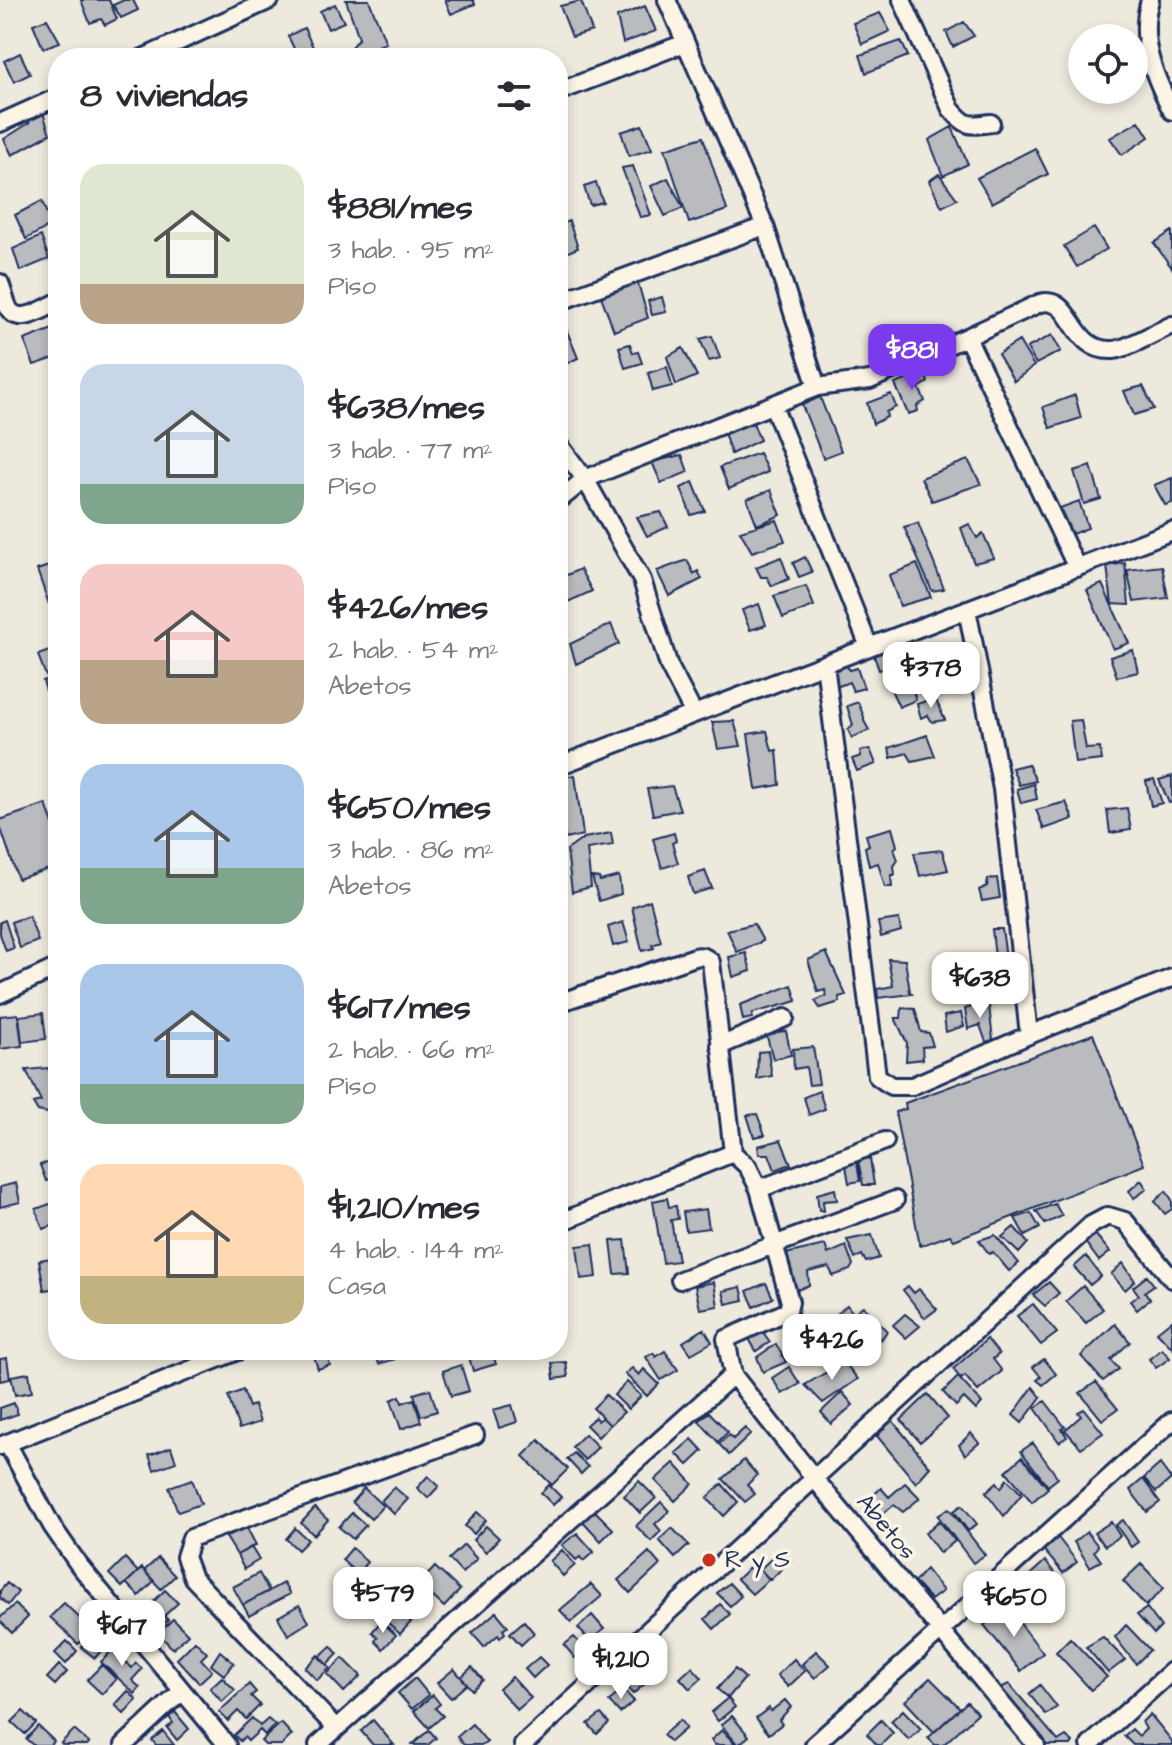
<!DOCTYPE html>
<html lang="es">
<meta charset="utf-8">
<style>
body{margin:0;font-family:"Architects Daughter",sans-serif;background:#f7f7f7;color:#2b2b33;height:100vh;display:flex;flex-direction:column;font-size:30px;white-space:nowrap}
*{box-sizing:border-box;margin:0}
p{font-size:26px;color:#7c7c81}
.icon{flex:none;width:44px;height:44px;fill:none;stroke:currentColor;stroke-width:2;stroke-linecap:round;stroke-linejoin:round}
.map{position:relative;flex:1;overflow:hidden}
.drawer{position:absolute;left:48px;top:48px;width:520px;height:1312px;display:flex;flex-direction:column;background:#fff;border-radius:32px;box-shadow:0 4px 12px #0003}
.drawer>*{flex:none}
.tools{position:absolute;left:1068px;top:24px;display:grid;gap:16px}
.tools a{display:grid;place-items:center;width:80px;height:80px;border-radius:50%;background:#fff;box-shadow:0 4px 12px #0003;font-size:40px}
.price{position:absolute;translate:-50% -68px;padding:0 18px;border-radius:16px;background:#fff;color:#222;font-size:26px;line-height:52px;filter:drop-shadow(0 2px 4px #0008)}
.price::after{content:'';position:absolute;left:50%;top:48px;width:24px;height:18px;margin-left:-12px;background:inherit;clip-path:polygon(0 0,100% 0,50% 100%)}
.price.current{background:#7c3aed;color:#fff}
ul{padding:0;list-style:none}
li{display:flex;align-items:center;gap:24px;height:200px;padding:0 32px}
li span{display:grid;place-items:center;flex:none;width:224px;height:160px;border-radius:24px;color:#555}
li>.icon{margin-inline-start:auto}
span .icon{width:96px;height:96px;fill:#fffc;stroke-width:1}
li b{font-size:34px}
h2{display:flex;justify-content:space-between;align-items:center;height:96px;padding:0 32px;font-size:34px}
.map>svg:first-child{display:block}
.building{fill:#babbbe;stroke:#1b2f5e;stroke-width:2}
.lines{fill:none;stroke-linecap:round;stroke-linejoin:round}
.minor-casing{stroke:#1b2f5e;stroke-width:22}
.minor{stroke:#fcf5e5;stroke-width:16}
.poi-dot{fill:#c8321e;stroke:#fcf5e5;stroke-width:3}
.labels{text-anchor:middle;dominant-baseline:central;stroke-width:7;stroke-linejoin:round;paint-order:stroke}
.street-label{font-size:24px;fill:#1b2f5e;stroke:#fcf5e5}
.poi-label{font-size:24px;fill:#1b2f5e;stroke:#fcf5e5;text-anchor:start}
</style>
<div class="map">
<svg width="1172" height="1745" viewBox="0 0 1172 1745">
<rect width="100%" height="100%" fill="#eee9dd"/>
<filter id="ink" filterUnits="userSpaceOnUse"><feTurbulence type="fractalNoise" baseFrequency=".0125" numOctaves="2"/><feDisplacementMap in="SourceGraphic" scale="16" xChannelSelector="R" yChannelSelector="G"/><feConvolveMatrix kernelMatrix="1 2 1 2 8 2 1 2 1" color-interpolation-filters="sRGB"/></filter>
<g filter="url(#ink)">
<path class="building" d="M81,0H109L117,19L105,25L101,19L90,23Z
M124,0H133L138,10L121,18L113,5Z
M346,0H369L386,43L355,55L350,48L359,38Z
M445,0H473L475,4L451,14Z
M581,1L592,31L572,37L560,6Z
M335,4L344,22L328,29L320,11Z
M645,6L656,31L623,43L617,17Z
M880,13L890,31L862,44L853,23Z
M47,19L60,42L43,48L33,24Z
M964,22L974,36L953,47L946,32Z
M304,28L313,47L297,55L288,36Z
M901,41L908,56L866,73L860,55Z
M20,53L30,74L14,82L4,61Z
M42,110L50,134L12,155L4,139L29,123V115Z
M1139,121L1149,137L1122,155L1110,138Z
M642,125L652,149L629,156L621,132Z
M952,127L968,164L943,176L929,140Z
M703,137L727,210L689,223L665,149Z
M1035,148L1048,174L992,203L977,178Z
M633,166L651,215L640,217L622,168Z
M939,174L957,199L942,207L929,181Z
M668,178L683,208L665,216L651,186Z
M596,183L603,202L590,205L584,187Z
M42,201L51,225L26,239L15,215Z
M569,221L578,248L558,256V225Z
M1094,228L1107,249L1077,267L1064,246Z
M1172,231V268L1154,243Z
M41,236L49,259L20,271L13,249Z
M638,283L648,318L614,331L601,296Z
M662,297L666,312L652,315L648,301Z
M562,319L578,358L558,368V321Z
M58,327V357L34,365L24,340Z
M1052,335L1061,351L1036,364L1027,348Z
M712,336L720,358L709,361L700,339Z
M1019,341L1034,366L1014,381L998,354Z
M630,344L633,353L638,352L642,363L625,368L619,347Z
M683,348L697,376L676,385L667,357Z
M667,367L672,386L653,391L648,373Z
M925,373L928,382L919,388L925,401L917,406L918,411L908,414L895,384Z
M1143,386L1154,409L1134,415L1124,391Z
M891,394L896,407L886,412L887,417L873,424L867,403Z
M1075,395L1081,418L1050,428L1043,407Z
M820,397L841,451L823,458L802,405Z
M753,423L760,440L731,454L724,433Z
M759,453L768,472L729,489L720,467Z
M682,455L688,472L661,483L652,462Z
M968,460L981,484L932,501L921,478Z
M1091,466L1101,499L1084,504L1074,471Z
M1172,478V503L1165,505L1154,485Z
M693,482L705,511L691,515L681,488Z
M771,490L781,515L757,525L747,499Z
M1079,501L1088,528L1072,534L1060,508Z
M661,512L668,527L647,536L637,517Z
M777,520L785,541L752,552L740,531Z
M918,523L944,589L932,591L904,527Z
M969,524L977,538L983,533L994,558L974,563L961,528Z
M781,557L789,579L772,586L767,577H761L756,567Z
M805,557L812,572L799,577L793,563Z
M687,560L694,574L698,571L702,579L669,596L657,571Z
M58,563V601L49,604L37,570Z
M1125,563L1129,605L1112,604L1107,566Z
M917,564L931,597L900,606L889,575Z
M1162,566L1168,598L1134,602L1127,570Z
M580,569L592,591L559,606L558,579Z
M1102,584L1129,643L1113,649L1087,590Z
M806,586L814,606L783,618L774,596Z
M759,604L766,625L750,630L742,610Z
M611,624L619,644L576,664L570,644Z
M58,648V672L46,676L38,655Z
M889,649L896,665L879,670L873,653Z
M1133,650L1138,672L1117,677L1110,657Z
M846,663L849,670L857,668L864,688L853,691L849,682L839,686L833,681L829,667Z
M907,673L916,700L899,707L887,681Z
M58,676V708L52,710L43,681Z
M935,698L945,720L932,722L928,715L921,718L917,704Z
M858,702L864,717V721L869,730L852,738L848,730L853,725L847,706Z
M1081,720L1086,749L1100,748L1102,760L1075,763L1070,721Z
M734,721L741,746L718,749L712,722Z
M767,731L772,751L777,750L780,785L756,789L748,734Z
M927,735L935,756L912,761L907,753L891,758L889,748Z
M870,749L876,764L857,771L852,759L861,756L860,751Z
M1028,764L1036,781L1019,785L1012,768Z
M575,775L583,835L565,839L558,778Z
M1172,776V802L1169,803L1159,780Z
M1154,779L1162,803L1151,806L1146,781Z
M1034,784L1037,799L1021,803L1017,789Z
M672,786L680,810L653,815L647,789Z
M1066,802L1073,819L1044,829L1036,810Z
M46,804L58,839V866L18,879L0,826V820Z
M1127,808L1131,830L1110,833L1107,810Z
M892,828L897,846L894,849L898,860L894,866L895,875H891L892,887H885L878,863L869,866L865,847L869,845L866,835Z
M611,833L613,845L587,849L591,887L572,892L567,850L584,838Z
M674,833L676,841L672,843L678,863L662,868L653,839Z
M942,850L948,870L920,876L914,853Z
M705,871L712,888L693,894L688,877Z
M619,876L621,894L599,901L592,877L599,878L600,881Z
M997,878L1000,898L982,901L979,890L987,886L988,879Z
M650,900L661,942L652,945L654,948L642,951L632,907Z
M29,916L38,941L20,948L11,922Z
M899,919L901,931L881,937L878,922Z
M5,920L14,948L6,951L0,934V922Z
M623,922L629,942L613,946L608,927Z
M754,924L763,941L737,952L727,930Z
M992,929H1002L1007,964L996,967Z
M826,952L846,995L839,997L840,1002L820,1008L815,1001L826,996L825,990L818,992L808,960Z
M746,953L751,971L733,977L729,957Z
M888,959L905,960L910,992L912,994L878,998L877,989L893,986Z
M792,985L797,1001L753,1013L752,1018L743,1020L740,1005Z
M983,1003L989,1006L993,1040L986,1042L980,1025L968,1029L965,1009Z
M902,1008L915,1009L921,1032L929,1033L933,1046L922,1047L923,1059L906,1061L907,1043L895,1018H901Z
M43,1013L46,1039L22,1042L19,1016Z
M961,1013L964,1026L946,1032L944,1016Z
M18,1014L22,1046L0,1049V1016Z
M786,1031L791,1055L773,1059L766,1033Z
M1093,1034L1144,1165L954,1240L950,1235L920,1246L895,1112L906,1109L905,1103Z
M813,1047L819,1084L809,1085L806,1067L794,1069L793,1049Z
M768,1051L772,1076L757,1079L758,1052Z
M48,1068L58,1089V1093L56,1094L58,1100V1115L38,1111L33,1103L41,1101L26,1070Z
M819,1091L825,1109L809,1115L804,1097Z
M757,1114L765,1135L754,1137L747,1115Z
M781,1140L791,1164L775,1170L769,1154H759L758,1146Z
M856,1158L860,1181L849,1183L845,1160Z
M870,1158L874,1185H863L858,1160Z
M56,1160L58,1166V1177L46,1181L40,1165Z
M1141,1180L1147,1189L1134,1198L1129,1191Z
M16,1183L20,1202L0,1207V1187Z
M835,1189L837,1200L823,1201L824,1211L819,1210L817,1194Z
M1166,1191L1172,1200V1209L1165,1214L1155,1201Z
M667,1198L669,1207L676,1206L678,1219L671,1220L678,1261L663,1263L653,1201Z
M58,1201V1224L43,1229L36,1209Z
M1055,1204L1062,1216L1045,1224L1036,1211Z
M706,1209L709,1228L686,1231L683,1212Z
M1031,1213L1040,1228L1025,1236L1015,1218Z
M1014,1227L1028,1243L1019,1253L1002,1237Z
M1095,1234L1110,1252L1099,1261L1085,1242Z
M872,1235L879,1258L866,1262L862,1255L855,1258L847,1240Z
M995,1235L1019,1263L1009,1271L993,1252L989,1254L979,1240Z
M625,1240L629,1273L615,1274L611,1241Z
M593,1244L597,1277L581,1279L577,1246Z
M825,1245L828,1254L846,1246L853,1265L850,1270L833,1276L829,1267L808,1272L809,1285L790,1293L781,1255Z
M1086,1256L1101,1276L1090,1285L1074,1267Z
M58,1257V1288L44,1290L39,1260Z
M1123,1263L1135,1281L1125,1290L1111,1274Z
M1147,1276L1154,1285L1144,1292L1150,1299L1137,1310L1130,1301L1139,1295L1133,1287Z
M714,1282L718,1306L700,1309L695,1286Z
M1049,1282L1059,1293L1045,1306L1033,1295Z
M766,1283L773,1298L754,1307L747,1291Z
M908,1286L914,1293L919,1289L937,1309L925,1318L903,1290Z
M1083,1286L1103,1309L1086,1323L1066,1301Z
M741,1287L744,1300L726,1304L723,1291Z
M1033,1304L1057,1333L1041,1345L1017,1316Z
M847,1305L867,1331L858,1339L838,1313Z
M863,1306L887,1331L881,1340L855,1312Z
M905,1314L920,1326L906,1338L893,1325Z
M1172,1320V1348L1157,1332Z
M1115,1324L1130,1342L1111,1360L1119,1369L1103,1381L1081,1356Z
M760,1328L770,1342L756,1351L747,1335Z
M704,1329L712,1342L691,1354L683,1342Z
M987,1339L999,1354L993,1359L1002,1371L978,1391L965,1376L961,1379L953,1369Z
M776,1344L786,1362L763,1372L757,1357Z
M1162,1349L1170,1358L1156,1368L1149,1359Z
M312,1350H325L330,1365L318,1369Z
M374,1350H392L395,1359L379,1364Z
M491,1350L496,1364L473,1371L469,1357Z
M665,1351L678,1370L661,1380L646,1357L653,1353L656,1357Z
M7,1358L10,1379L0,1381V1359Z
M1044,1359L1056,1374L1043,1385L1037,1380L1041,1377L1033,1367Z
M566,1362L568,1377L554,1379L552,1363Z
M844,1362L858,1379L823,1403L805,1385Z
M461,1365L469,1391L451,1396L443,1371Z
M789,1367L800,1384L782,1394L772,1378Z
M632,1368L639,1375L644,1369L659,1384L647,1396L625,1374Z
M29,1373L32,1392L15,1395L11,1376Z
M958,1377L982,1403L976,1410L964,1398L956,1406L943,1392Z
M627,1382L641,1396L628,1409L614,1395Z
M1096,1382L1118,1409L1102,1420L1080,1393Z
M1033,1387L1041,1397L1022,1423L1013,1415Z
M430,1389L437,1411L421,1416L414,1394Z
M243,1390L249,1407L254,1405L260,1422L239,1429L228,1396Z
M842,1392L853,1405L831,1424L821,1412Z
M928,1394L948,1418L920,1442L901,1420Z
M606,1395L624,1412L610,1425L593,1408Z
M400,1396L402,1403L414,1399L421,1422L401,1429L391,1400Z
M1045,1401L1065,1427L1062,1429L1067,1437L1059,1442L1035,1408Z
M14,1403L18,1414L0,1420V1408Z
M512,1405L517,1422L499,1428L493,1410Z
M1084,1409L1103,1433L1081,1448L1065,1430L1081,1416L1078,1412Z
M709,1412L728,1432L718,1442L699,1421Z
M595,1417L598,1421L602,1417L610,1425L598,1437L586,1425Z
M892,1420L930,1467L916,1483L877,1436Z
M745,1428L751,1434L729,1455L719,1444L729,1435L733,1439Z
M971,1433L979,1443L965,1455L959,1445Z
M585,1434L598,1447L585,1460L572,1447Z
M692,1439L703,1451L688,1465L676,1453Z
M539,1440L568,1469L552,1485L523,1456Z
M1033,1443L1058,1478L1048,1486L1021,1451Z
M171,1447L176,1462L154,1470L149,1455Z
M574,1453L588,1467L581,1474L567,1459Z
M1022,1457L1048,1488L1032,1502L1006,1471Z
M744,1460L757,1475L747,1485L755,1494L745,1502L723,1479Z
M674,1463L693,1484L675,1501L655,1480Z
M1160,1464L1171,1479L1156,1492L1144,1478Z
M428,1476L439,1486L428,1498L417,1488Z
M192,1479L201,1504L178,1512L169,1487Z
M1007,1479L1022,1494L1004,1516L986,1492L997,1482L1001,1488Z
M1143,1479L1160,1502L1147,1512L1130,1490Z
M639,1481L656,1498L640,1513L624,1496Z
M905,1483L920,1498L903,1512L894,1505L880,1516L865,1503L881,1488L889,1497Z
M722,1484L738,1502L724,1516L707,1498Z
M549,1485L561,1497L553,1505L541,1493Z
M394,1487L408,1499L394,1514L381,1501Z
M364,1488L383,1506L371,1519L352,1502Z
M661,1502L669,1511L655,1524L661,1531L651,1541L636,1526Z
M962,1505L977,1524L968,1531L954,1511Z
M315,1508L328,1520L314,1535L301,1523Z
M949,1508L985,1555L973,1563L938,1516Z
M593,1509L613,1529L601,1541L581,1519Z
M477,1512L486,1520L474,1534L465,1526Z
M352,1513L366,1525L353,1539L339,1527Z
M1123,1520L1138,1542L1131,1547L1116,1525Z
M939,1521L955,1541L940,1553L925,1533Z
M1111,1522L1120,1536L1105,1546L1094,1533Z
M246,1526L256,1545L237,1555L226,1537Z
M486,1526L499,1538L486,1552L473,1540Z
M295,1528L308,1540L298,1550L286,1539Z
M672,1528L689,1545L675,1558L659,1540Z
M1087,1532L1098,1546L1094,1551L1101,1561L1090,1567L1074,1542Z
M577,1533L594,1552L583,1561L580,1557L576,1560L562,1545Z
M1056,1535L1077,1562L1063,1573L1041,1547Z
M464,1545L477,1559L462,1573L449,1559Z
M251,1547L259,1560L244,1569L237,1555Z
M352,1548L367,1562L357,1574L342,1560Z
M562,1550L575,1565L563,1576L550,1561Z
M781,1550L791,1560L770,1580L760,1569Z
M649,1552L660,1565L630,1593L618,1580Z
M125,1558L138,1572L122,1587L109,1574Z
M158,1558L175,1576L161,1589L144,1571Z
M1045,1561L1057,1576L1042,1589L1031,1574Z
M754,1563L769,1579L752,1594L737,1579Z
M1141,1564L1164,1588L1146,1606L1123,1581Z
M435,1567L460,1590L444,1607L419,1584Z
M142,1568L154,1581L139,1596L126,1583Z
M926,1569L943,1591L931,1600L914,1582Z
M259,1573L269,1591L243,1605L233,1587Z
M7,1583L18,1592L8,1605L0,1598V1591Z
M283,1583L290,1594L249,1616L243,1605Z
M729,1583L741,1596L730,1606L717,1593Z
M591,1584L602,1596L571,1622L560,1610Z
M412,1589L427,1602L415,1615L400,1601Z
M165,1590L178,1603L164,1616L152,1603Z
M64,1603L92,1630L78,1644L50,1617Z
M15,1604L28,1617L12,1633L0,1621V1618Z
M720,1604L730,1614L714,1629L705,1619Z
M299,1605L309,1622L288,1635L278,1617Z
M394,1606L411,1622L400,1634L383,1618Z
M156,1608L168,1620L149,1637L138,1626Z
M1147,1608L1161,1627L1154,1634L1137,1615Z
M1009,1609L1043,1653L1021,1671L984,1625Z
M496,1612L508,1626L503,1630L505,1633L500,1638L498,1635L484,1647L472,1633Z
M100,1614L108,1620L96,1635L107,1644L95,1658L81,1647L94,1630L90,1627Z
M592,1615L604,1629L590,1641L578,1628Z
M173,1619L188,1634L173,1649L158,1633Z
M381,1621L396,1635L383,1649L375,1641L378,1637L372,1632Z
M524,1621L534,1633L521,1645L510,1633Z
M1126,1625L1150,1650L1136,1664L1115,1637Z
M574,1637L585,1649L575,1658L564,1645Z
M1103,1637L1125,1660L1108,1673L1086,1647Z
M1070,1638L1107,1677L1091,1690L1056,1652Z
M67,1641L77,1651L66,1664L55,1653Z
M195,1641L207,1653L201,1659L212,1671L199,1683L177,1659Z
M117,1645L126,1653L121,1657L132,1668L136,1663L142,1669L132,1680L140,1688L135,1694L101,1662Z
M331,1646L338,1654L327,1665L319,1657Z
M220,1651L234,1663L224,1675L211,1665Z
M816,1651L830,1665L815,1678L802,1664Z
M650,1653L662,1667L647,1679L635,1666Z
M318,1655L330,1668L317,1680L305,1668Z
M539,1657L547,1665L533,1678L525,1669Z
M343,1658L361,1676L344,1692L327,1674Z
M794,1659L805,1671L788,1687L777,1675Z
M59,1665L67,1672L55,1685L47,1678Z
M102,1665L116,1679L102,1694L87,1680Z
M472,1667L483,1680L472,1690L461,1677Z
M692,1667L702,1678L690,1689L680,1678Z
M454,1669L467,1684L451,1698L437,1683Z
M735,1669L745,1678L728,1698L717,1689Z
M636,1670L647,1682L633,1694L622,1682Z
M222,1677L235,1690L222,1702L210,1688Z
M512,1677L531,1698L517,1710L499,1689Z
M415,1678L429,1695L412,1709L398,1693Z
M930,1678L960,1708L934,1732L905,1701Z
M249,1684L256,1692L251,1696L260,1705L246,1719L238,1711L228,1721L219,1712Z
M1009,1684L1058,1741L1066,1736L1073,1742L1071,1745H1046L998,1689Z
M1040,1685L1057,1707L1046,1715L1029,1694Z
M623,1690L634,1701L620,1713L609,1701Z
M128,1691L137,1700L124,1714L115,1705Z
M433,1695L440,1704L435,1708L443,1716L429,1728L414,1711Z
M728,1698L735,1707L718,1721L711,1712Z
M785,1700L791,1707L779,1720L782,1724L769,1734L756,1718L769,1708L771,1711Z
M967,1702L978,1713L943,1745H935L928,1738Z
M903,1710L921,1729L909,1740L891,1721Z
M23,1711L36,1723L25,1734L12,1722Z
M175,1712L189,1729L177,1740L167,1728L173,1723L169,1717Z
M601,1714L609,1723L597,1734L588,1724Z
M1150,1714L1172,1741V1745H1133L1124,1736L1132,1729L1139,1736L1146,1729L1142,1722Z
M732,1716L749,1736L738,1745L721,1725Z
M252,1718L260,1726L268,1719L275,1725L265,1735L260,1730L248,1741L244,1737L240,1741L234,1735Z
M373,1720L394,1745H373L361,1731Z
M680,1720L686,1728L670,1742L663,1735Z
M881,1720L893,1733L881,1745H877L867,1734Z
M281,1723L292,1735L282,1745H265L261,1741Z
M472,1724L487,1742L483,1745H464L457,1737Z
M38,1726L54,1741L50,1745H33L26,1739Z
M74,1730L89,1743L87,1745H63L61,1743Z
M429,1730L436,1738L428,1745H412Z
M722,1730L736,1745H715L711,1740Z
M163,1731L174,1745H156L152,1740Z"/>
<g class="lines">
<g class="minor-casing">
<path id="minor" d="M667,0L765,226L817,387
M902,0L951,109C966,127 969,126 991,123
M1150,0C1138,39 1154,76 1172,111
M143,58L270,0
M558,92L685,43
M0,123L58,97
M0,283C3,291 5,301 9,309C19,326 45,308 58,302
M558,302L765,226
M967,337L1077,568
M773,405L869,647
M558,443L585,479L642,580L669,666L694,714
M558,501L585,479L817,387L870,380L967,337L1040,303C1074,294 1069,353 1114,350C1127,349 1158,331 1172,325
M967,609L1002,789L1029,1035
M825,664L877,1076L891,1086H912L1029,1035L1172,978
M558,766L1172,531
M0,994L58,967
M558,1003L695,957C702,955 706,957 711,962L733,1153L748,1167L759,1189L790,1302L788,1311L726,1339L733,1375L814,1478L1036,1745
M720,1046L785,1018
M759,1189L885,1141
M558,1223L733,1153
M680,1280L895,1200
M7,1443L52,1526L79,1565L227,1745
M0,1446L240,1350
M336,1728L193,1578L185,1557L191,1538L475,1435
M124,1745L182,1691
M318,1745L733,1375
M523,1745L1091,1225L1108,1216L1125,1221L1172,1279
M814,1745L1172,1421
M1090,1745L1172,1671"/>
</g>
<use href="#minor" class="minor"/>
</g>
</g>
<circle class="poi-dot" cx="709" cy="1560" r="8"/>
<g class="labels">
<g class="street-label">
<text transform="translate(886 1527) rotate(50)">Abetos</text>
</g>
<g class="poi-label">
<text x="725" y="1560">R y S</text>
</g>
</g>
</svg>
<div class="tools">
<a><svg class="icon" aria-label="locate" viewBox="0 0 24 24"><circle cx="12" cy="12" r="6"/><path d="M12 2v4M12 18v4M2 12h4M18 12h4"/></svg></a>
</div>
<b class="price current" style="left:912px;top:392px">$881</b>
<b class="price" style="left:931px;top:710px">$378</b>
<b class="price" style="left:980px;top:1020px">$638</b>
<b class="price" style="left:832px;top:1382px">$426</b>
<b class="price" style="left:383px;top:1635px">$579</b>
<b class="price" style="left:1014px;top:1639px">$650</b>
<b class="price" style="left:122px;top:1668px">$617</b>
<b class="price" style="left:621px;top:1701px">$1,210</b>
<section class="drawer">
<h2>8 viviendas<svg class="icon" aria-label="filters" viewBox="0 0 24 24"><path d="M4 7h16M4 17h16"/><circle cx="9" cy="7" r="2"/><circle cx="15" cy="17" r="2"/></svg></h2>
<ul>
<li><span style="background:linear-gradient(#dfe7d0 75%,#b9a48a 0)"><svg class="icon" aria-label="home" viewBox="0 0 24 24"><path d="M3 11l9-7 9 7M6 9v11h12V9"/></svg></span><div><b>$881/mes</b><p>3 hab. · 95 m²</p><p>Piso</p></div></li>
<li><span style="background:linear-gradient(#c9d6e8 75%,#7fa58c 0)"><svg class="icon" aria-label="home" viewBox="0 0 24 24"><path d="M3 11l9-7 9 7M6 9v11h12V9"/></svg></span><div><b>$638/mes</b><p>3 hab. · 77 m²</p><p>Piso</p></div></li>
<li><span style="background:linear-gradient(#f6c9c9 60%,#b9a48a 0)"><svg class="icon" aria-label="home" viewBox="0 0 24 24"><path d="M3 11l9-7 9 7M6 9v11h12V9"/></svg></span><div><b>$426/mes</b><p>2 hab. · 54 m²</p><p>Abetos</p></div></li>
<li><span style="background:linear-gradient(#a9c7e8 65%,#7fa58c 0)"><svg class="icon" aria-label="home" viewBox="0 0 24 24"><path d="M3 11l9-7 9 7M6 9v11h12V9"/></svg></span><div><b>$650/mes</b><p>3 hab. · 86 m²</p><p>Abetos</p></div></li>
<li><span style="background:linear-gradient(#a9c7e8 75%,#7fa58c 0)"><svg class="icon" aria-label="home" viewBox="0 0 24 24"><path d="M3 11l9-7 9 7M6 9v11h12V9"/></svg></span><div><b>$617/mes</b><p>2 hab. · 66 m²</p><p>Piso</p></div></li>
<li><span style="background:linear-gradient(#ffd9b3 70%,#c2b280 0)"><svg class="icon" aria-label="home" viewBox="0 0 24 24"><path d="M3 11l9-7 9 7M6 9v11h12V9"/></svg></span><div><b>$1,210/mes</b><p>4 hab. · 144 m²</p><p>Casa</p></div></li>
</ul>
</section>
</div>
